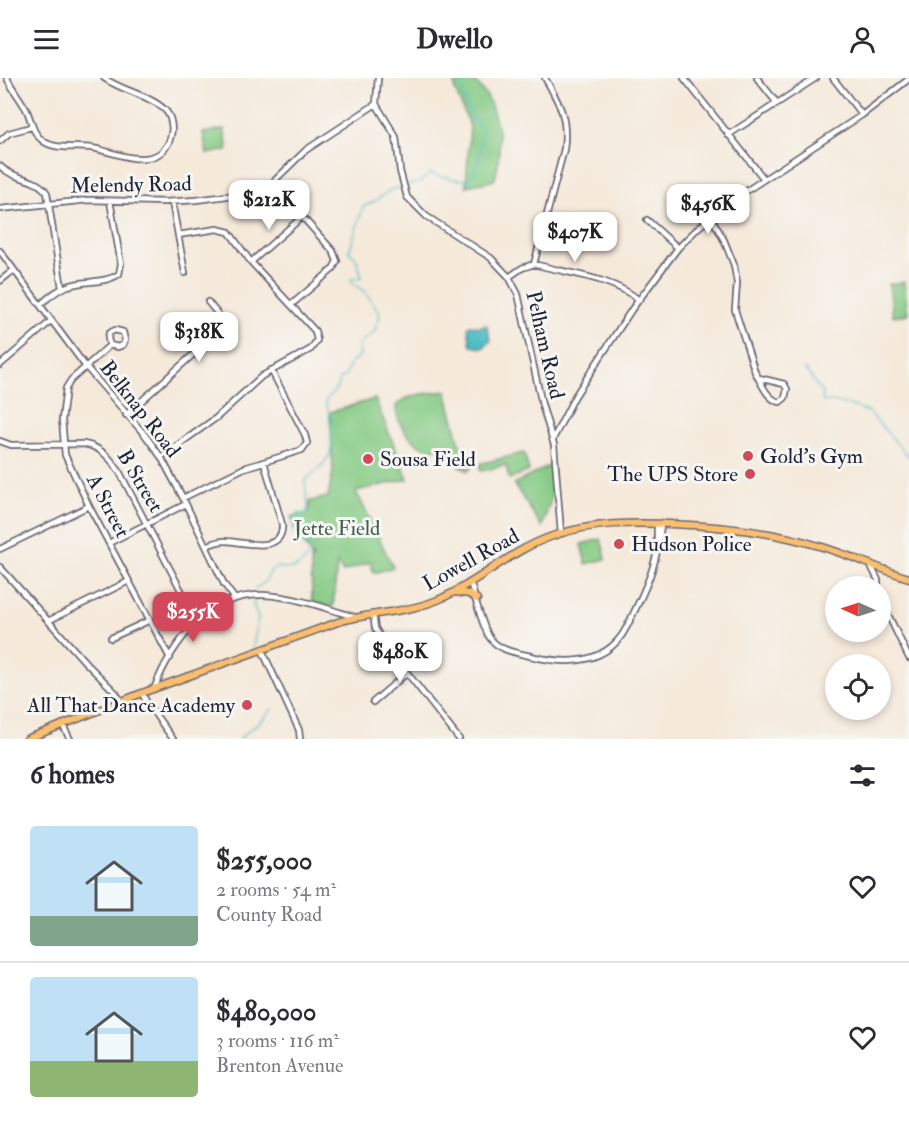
<!DOCTYPE html>
<meta charset="utf-8">
<style>
body{margin:0;font-family:"IM FELL Double Pica",serif;background:#f2f2f3;color:#2b2b33;height:100vh;display:flex;flex-direction:column;font-size:22px;white-space:nowrap}
*{box-sizing:border-box;margin:0}
p{font-size:20px;color:#7c7c81}
.icon{flex:none;width:33px;height:33px;fill:none;stroke:currentColor;stroke-width:2;stroke-linecap:round;stroke-linejoin:round}
.map{position:relative;height:661px;overflow:hidden}
.drawer{display:flex;flex-direction:column;background:#fff;flex:1}
.drawer>*{flex:none}
.needle{width:39px;rotate:273deg}
.buttons{position:absolute;left:825px;top:498px;display:grid;gap:12px}
.buttons a{display:grid;place-items:center;width:66px;height:66px;border-radius:50%;background:#fff;box-shadow:0 3px 9px #0003;font-size:30px}
.price{position:absolute;translate:-50% -51px;padding:0 14px;border-radius:12px;background:#fff;color:#222;font-size:20px;line-height:39px;filter:drop-shadow(0 2px 3px #0008)}
.price::after{content:'';position:absolute;left:50%;top:36px;width:18px;height:14px;margin-left:-9px;background:inherit;clip-path:polygon(0 0,100% 0,50% 100%)}
.price.active{background:#d1495b;color:#fff}
ul{padding:0;list-style:none}
li{display:flex;align-items:center;gap:18px;height:150px;padding:0 30px}
li+li{border-top:2px solid #e1e1e2}
li span{display:grid;place-items:center;flex:none;width:168px;height:120px;border-radius:6px;color:#555}
li>.icon{margin-inline-start:auto}
span .icon{width:72px;height:72px;fill:#fffc;stroke-width:1}
li b{font-size:26px}
h2{display:flex;justify-content:space-between;align-items:center;height:72px;padding:0 30px;font-size:26px}
header{display:flex;justify-content:space-between;align-items:center;height:78px;padding:0 30px;background:#fff;font-size:27px;font-weight:700}
.map>svg:first-child{display:block}
.green{fill:#85ca84;stroke:#547660;stroke-width:1.5}
.water{fill:#4fbdc5;stroke:#387080;stroke-width:1.5}
.lines{fill:none;stroke-linecap:round;stroke-linejoin:round}
.stream{stroke:#4fbdc5;stroke-width:1.5}
.minor-casing{stroke:#6c6873;stroke-width:8}
.major-casing{stroke:#6c6873;stroke-width:9}
.minor{stroke:#fff;stroke-width:4.5}
.major{stroke:#fabe6e;stroke-width:6}
.poi-dot{fill:#d1495b;stroke:#f6f6f2;stroke-width:2}
.labels{text-anchor:middle;dominant-baseline:central;stroke-width:6;stroke-linejoin:round;paint-order:stroke}
.street-label{font-size:21px;fill:#22223b;stroke:#f6f6f2}
.poi-label{font-size:21px;fill:#22223b;stroke:#f6f6f2;text-anchor:start}
.park-label{font-size:21px;fill:#455d55;stroke:#f6f6f2}
</style>
<header><svg class="icon" aria-label="menu" viewBox="0 0 24 24"><path d="M4 6h16M4 12h16M4 18h16"/></svg>Dwello<svg class="icon" aria-label="person" viewBox="0 0 24 24"><circle cx="12" cy="8" r="4"/><path d="M4 21q1-7 8-7t8 7"/></svg></header>
<div class="map">
<svg width="909" height="661" viewBox="0 0 909 661">
<rect width="100%" height="100%" fill="#f6f6f2"/>
<filter id="ink" filterUnits="userSpaceOnUse"><feTurbulence type="fractalNoise" baseFrequency=".0167" numOctaves="2"/><feDisplacementMap in="SourceGraphic" scale="12" xChannelSelector="R" yChannelSelector="G"/><feConvolveMatrix kernelMatrix="1 2 1 2 8 2 1 2 1" color-interpolation-filters="sRGB"/></filter>
<filter id="wash" filterUnits="userSpaceOnUse"><feTurbulence type="fractalNoise" baseFrequency=".008" numOctaves="4" result="noise"/><feDisplacementMap in="SourceGraphic" scale="24" xChannelSelector="R" yChannelSelector="G"/><feGaussianBlur stdDeviation="1.35" result="paint"/><feColorMatrix in="noise" values="0 0 0 0 0 0 0 0 0 0 0 0 0 0 0 0 0 1.4 0 .05"/><feComposite in="paint" operator="in"/></filter>
<g filter="url(#wash)">
<rect width="100%" height="100%" fill="#f5e9da"/>
<path class="green" d="M454,0H472C477,7 482,12 487,18C489,22 491,28 492,31C501,54 501,77 495,101L492,103L466,108L470,48L455,12Z
M224,51L228,72L207,76L203,55Z
M904,204L908,236L893,238L889,206Z
M446,313L463,378L469,385L474,386L468,393L455,385L449,384L444,370C420,377 397,352 396,328C407,315 431,315 446,313Z
M375,321L408,401L356,413L393,489L374,495L370,484L343,494L337,485L333,529L312,524L311,479H313L301,462L291,439L298,436L309,435L310,423L328,419L333,393L330,334Z
M524,375L529,393L509,401L506,387L481,393L479,386Z
M551,387L553,415L542,449L514,406Z
M601,461L606,481L586,486L581,466Z"/>
<path class="water" d="M486,246L491,262L483,270L471,268L468,249L470,247L480,249Z"/>
<g class="lines">
<path class="stream" d="M805,291L823,316L822,323L847,326L869,334L909,379
M255,511L266,503L271,492L279,489C295,493 302,489 310,475L308,465C295,460 291,451 294,438L306,435L308,430L305,402C337,377 333,374 329,335C328,329 325,328 326,322L339,308V301L345,299L351,284L358,280L360,275L358,267L374,254L380,238L379,233L365,214L351,204L352,201L362,199L356,180L349,174L363,129L375,123L390,112L420,104L431,95L443,100L446,98L451,101L470,102L480,80L482,52L465,26L461,0
M253,570L258,540L253,526L255,521
M240,661C249,649 264,644 272,631"/>
</g>
</g>
<g filter="url(#ink)">
<g class="lines">
<g class="minor-casing">
<path id="minor" d="M7,0C12,11 20,20 26,31C32,42 31,54 43,63C55,72 77,68 92,70C110,73 132,84 151,79C161,77 169,68 171,57C173,49 171,38 165,32C150,17 122,13 104,0
M378,0L376,26L396,59L400,93L407,119L426,138L491,180L509,199L518,216L542,327L554,367L561,455
M684,0L764,101
M757,0L777,25
M833,0L862,37
M728,57L816,0
M0,63L9,55L31,49
M0,88C13,102 37,99 47,115L62,210
M272,105L333,173L337,183L333,191L291,227
M172,124L185,195
M0,131L89,122L165,124L196,122L250,115L270,107L306,72L376,26
M711,139L724,162L734,187L737,205L735,232L755,294C761,304 767,322 780,324L785,320L787,311L784,306L759,300
M647,142L678,170
M0,173L86,289L145,357L161,379L183,420L224,506L235,521
M251,184L302,139
M534,186L564,71C568,40 560,26 545,0
M509,199L522,190L534,186C569,196 611,199 639,222
M0,203L14,192
M40,227C48,220 57,211 68,208C84,202 105,206 119,196L121,186L110,123
M110,267L108,261L109,255L115,252L123,254L125,262L123,267L118,269L110,267L71,302L66,310L62,342L65,377L89,428L170,580
M0,287L51,243
M126,337L218,254L222,247V241L208,224
M553,361L575,318L632,231L678,170L699,149L734,121L862,37L909,1
M0,363L11,367L84,366C101,369 110,380 119,393L197,543
M161,379L216,340L262,298L311,271L317,262L315,253L251,184L229,154L217,151L178,157
M183,420L244,390L302,372L307,365L305,357L271,292
M657,446V464
M109,465L186,426
M206,468C213,465 219,463 225,463C241,463 284,478 282,446L264,384
M0,471L89,428
M870,486L878,502V508
M0,489L86,585L116,615L121,623
M470,504C475,518 482,549 490,560C500,574 520,575 535,579C566,586 602,586 622,557C628,548 632,538 637,528C651,499 658,479 661,446
M880,520L909,580
M373,536L375,550L383,564L459,661
M48,543L129,503
M111,560L150,542
M262,572L299,652L300,661
M154,611C172,565 209,515 263,517C293,518 326,530 354,539
M142,615L147,625L173,661
M373,624L407,595
M62,646L70,661"/>
</g>
<g class="major-casing">
<path id="major" d="M455,514L469,516L477,521
M27,661L142,615L338,544C372,534 408,535 440,521C483,502 512,470 559,456C596,444 633,445 671,446C721,448 771,453 819,468C850,477 879,491 909,500"/>
</g>
<use href="#minor" class="minor"/>
<use href="#major" class="major"/>
</g>
</g>
<g class="poi-dot">
<circle cx="748" cy="378" r="6"/>
<circle cx="368" cy="381" r="6"/>
<circle cx="750" cy="396" r="6"/>
<circle cx="619" cy="466" r="6"/>
<circle cx="247" cy="627" r="6"/>
</g>
<g class="labels">
<g class="street-label">
<text transform="translate(131 107) rotate(-1)">Melendy Road</text>
<text transform="translate(545 267) rotate(77)">Pelham Road</text>
<text transform="translate(140 331) rotate(52)">Belknap Road</text>
<text transform="translate(140 403) rotate(59)">B Street</text>
<text transform="translate(108 428) rotate(62)">A Street</text>
<text transform="translate(471 482) rotate(-29)">Lowell Road</text>
</g>
<g class="poi-label">
<text x="760" y="378">Gold's Gym</text>
<text x="380" y="381">Sousa Field</text>
<text x="738" y="396" text-anchor="end">The UPS Store</text>
<text x="631" y="466">Hudson Police</text>
<text x="235" y="627" text-anchor="end">All That Dance Academy</text>
</g>
<g class="park-label">
<text x="337" y="450">Jette Field</text>
</g>
</g>
</svg>
<div class="buttons">
<a><svg class="needle" viewBox="-14 -14 28 28"><path d="M0-13l5 13h-10z" fill="#e53935"/><path d="M0 13l5-13h-10z" fill="#7c7c81"/></svg></a>
<a><svg class="icon" aria-label="locate" viewBox="0 0 24 24"><circle cx="12" cy="12" r="6"/><path d="M12 2v4M12 18v4M2 12h4M18 12h4"/></svg></a>
</div>
<b class="price" style="left:269px;top:153px">$212K</b>
<b class="price" style="left:708px;top:157px">$456K</b>
<b class="price" style="left:575px;top:185px">$407K</b>
<b class="price" style="left:199px;top:285px">$318K</b>
<b class="price active" style="left:193px;top:565px">$255K</b>
<b class="price" style="left:400px;top:605px">$480K</b>
</div>
<section class="drawer">
<h2>6 homes<svg class="icon" aria-label="filters" viewBox="0 0 24 24"><path d="M4 7h16M4 17h16"/><circle cx="9" cy="7" r="2"/><circle cx="15" cy="17" r="2"/></svg></h2>
<ul>
<li><span style="background:linear-gradient(#bfe0f5 75%,#7fa58c 0)"><svg class="icon" aria-label="home" viewBox="0 0 24 24"><path d="M3 11l9-7 9 7M6 9v11h12V9"/></svg></span><div><b>$255,000</b><p>2 rooms · 54 m²</p><p>County Road</p></div><svg class="icon" aria-label="heart" viewBox="0 0 24 24"><path d="M12 20l-8-8c-3-5 5-10 8-4 3-6 11-1 8 4z"/></svg></li>
<li><span style="background:linear-gradient(#bfe0f5 70%,#8fb573 0)"><svg class="icon" aria-label="home" viewBox="0 0 24 24"><path d="M3 11l9-7 9 7M6 9v11h12V9"/></svg></span><div><b>$480,000</b><p>3 rooms · 116 m²</p><p>Brenton Avenue</p></div><svg class="icon" aria-label="heart" viewBox="0 0 24 24"><path d="M12 20l-8-8c-3-5 5-10 8-4 3-6 11-1 8 4z"/></svg></li>
</ul>
</section>
